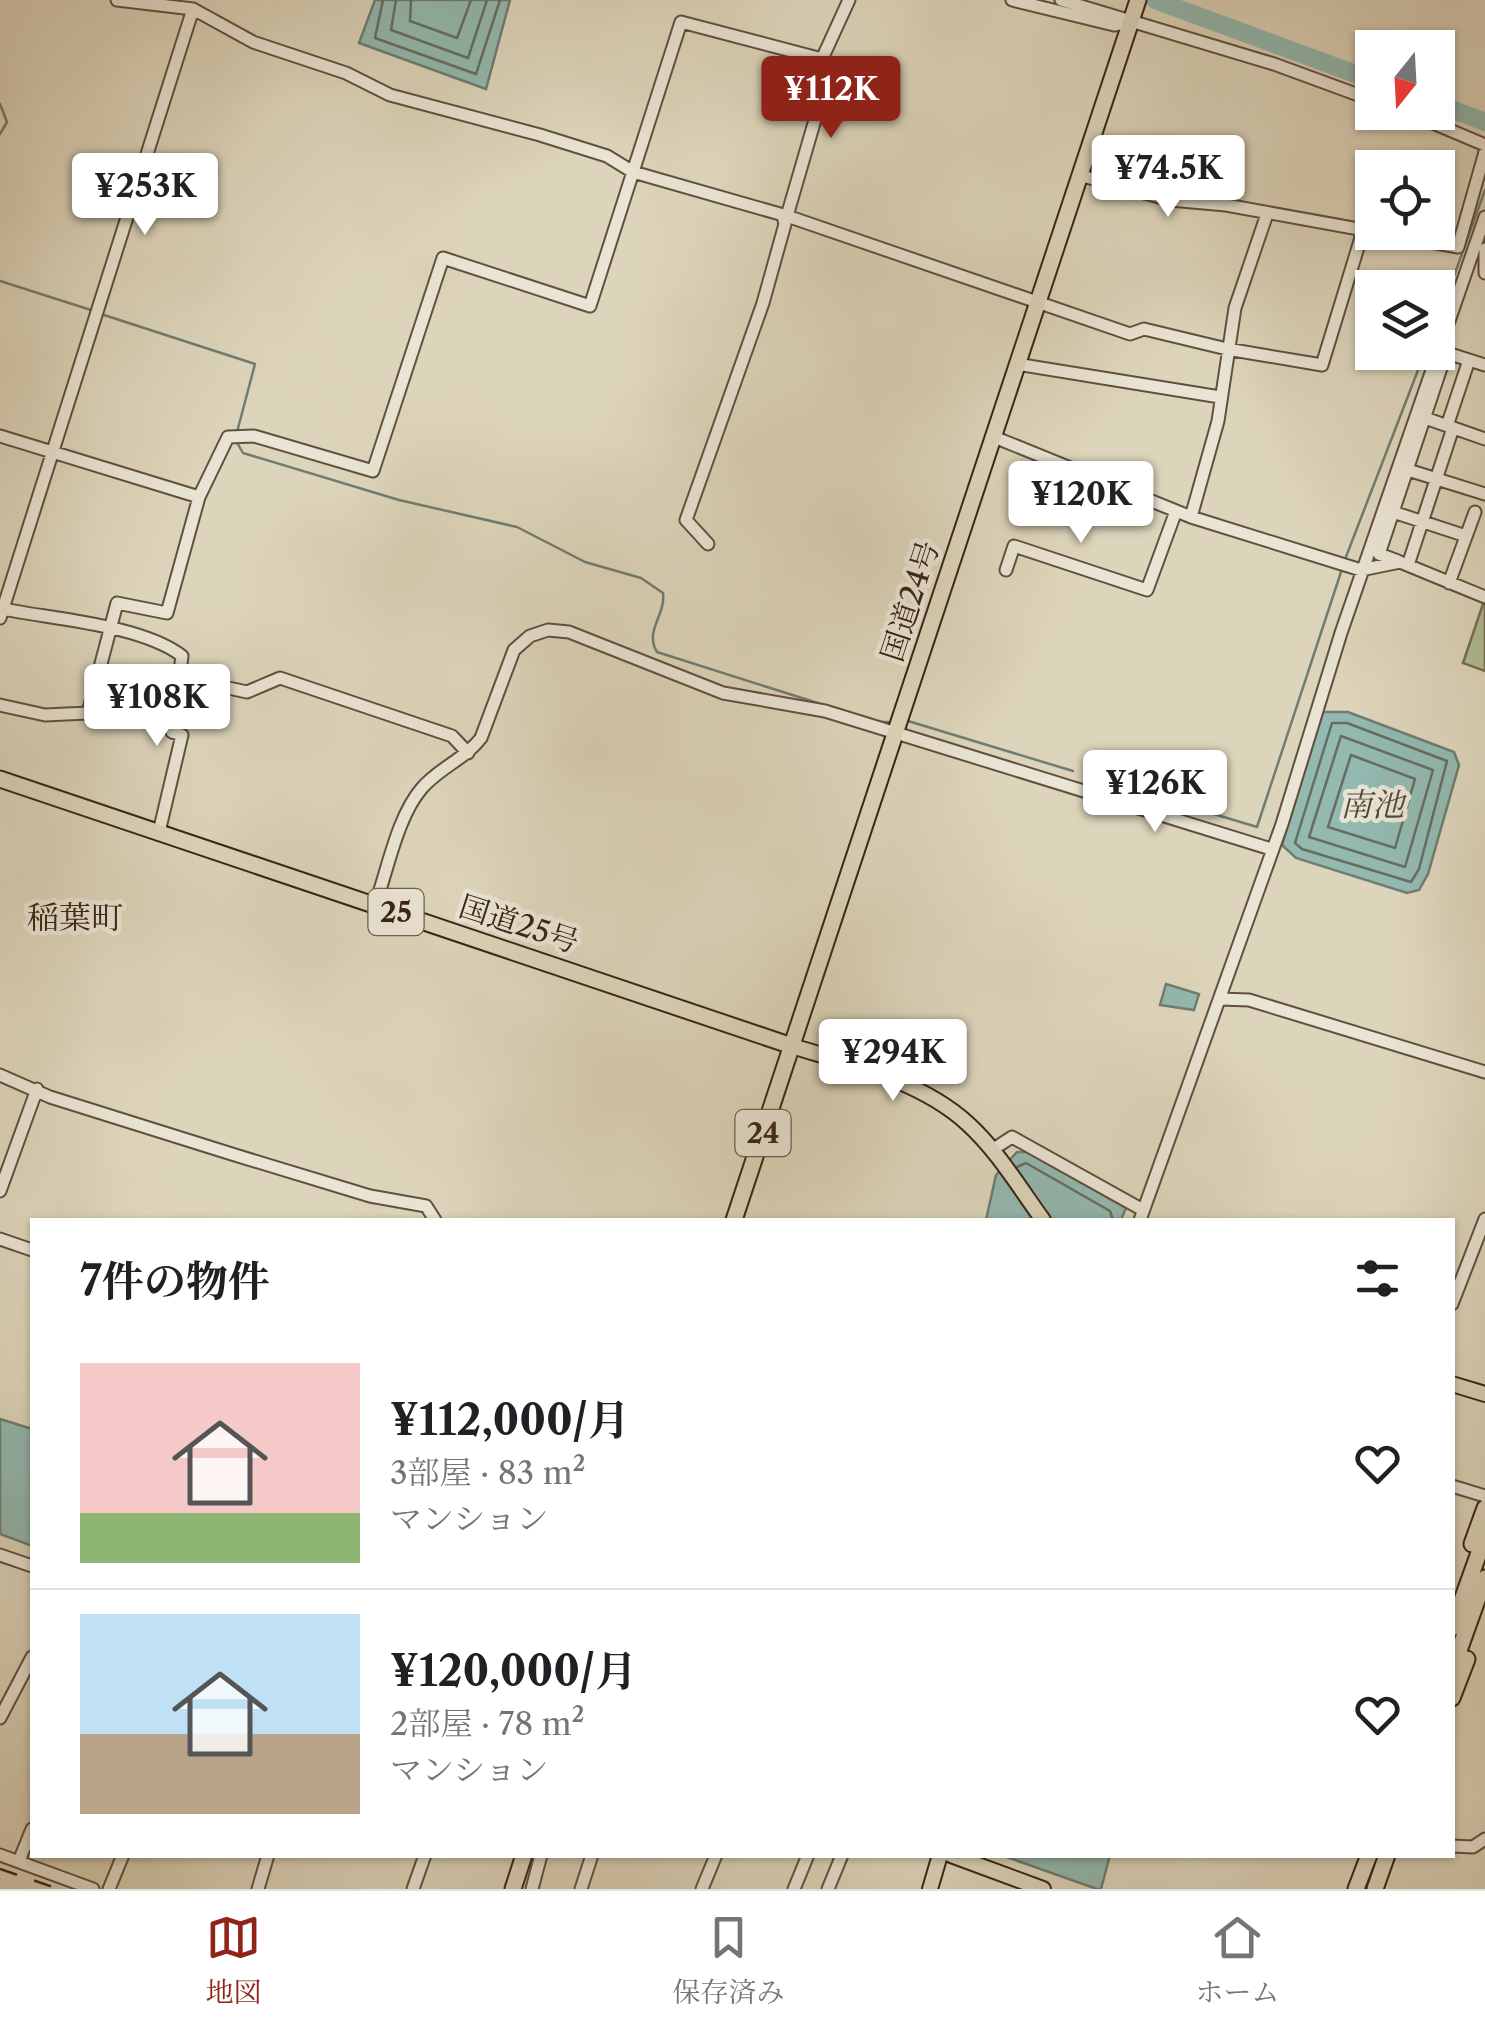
<!DOCTYPE html>
<html lang="ja">
<meta charset="utf-8">
<style>
body{margin:0;font-family:"Libre Caslon Text","Noto Serif JP",serif;background:#f2f2f2;color:#202124;height:100vh;display:flex;flex-direction:column;font-size:38px;white-space:nowrap}
*{box-sizing:border-box;margin:0}
p{font-size:32px;color:#757577}
.icon{flex:none;width:55px;height:55px;fill:none;stroke:currentColor;stroke-width:2;stroke-linecap:round;stroke-linejoin:round}
.map{position:relative;flex:1;overflow:hidden}
.details{position:absolute;left:30px;top:1218px;width:1425px;height:640px;display:flex;flex-direction:column;background:#fff;border-radius:0px;box-shadow:0 2px 8px #0004}
.details>*{flex:none}
.needle{width:65px;rotate:198deg}
.fabs{position:absolute;left:1355px;top:30px;display:grid;gap:20px}
.fabs a{display:grid;place-items:center;width:100px;height:100px;border-radius:0px;background:#fff;box-shadow:0 2px 8px #0004;font-size:50px}
.price{position:absolute;translate:-50% -85px;padding:0 22px;border-radius:10px;background:#fff;color:#222;font-size:32px;line-height:65px;filter:drop-shadow(0 2px 5px #0008)}
.price::after{content:'';position:absolute;left:50%;top:60px;width:30px;height:22px;margin-left:-15px;background:inherit;clip-path:polygon(0 0,100% 0,50% 100%)}
.price.selected{background:#8f2418;color:#fff}
ul{padding:0;list-style:none}
li{display:flex;align-items:center;gap:30px;height:250px;padding:0 50px}
li+li{border-top:2px solid #e0e0e0}
li span{display:grid;place-items:center;flex:none;width:280px;height:200px;border-radius:0px;color:#555}
li>.icon{margin-inline-start:auto}
span .icon{width:120px;height:120px;fill:#fffc;stroke-width:1}
li b{font-size:42px}
h2{display:flex;justify-content:space-between;align-items:center;height:120px;padding:0 50px;font-size:42px}
.dock{display:flex;justify-content:space-around;align-items:center;height:140px;border-top:2px solid #e0e0e0;background:#fff;font-size:28px;color:#757577}
.dock a{display:grid;justify-items:center;gap:5px}
.dock .selected{color:#8f2418}
.map>svg:first-child{display:block}
.green{fill:#afbd91;stroke:#747053;stroke-width:2.5}
.water{fill:#93b9b0;stroke:#6f7d72;stroke-width:2.5}
.lines{fill:none;stroke-linecap:round;stroke-linejoin:round}
.shore{stroke:#666e62;stroke-width:2.5}
.stream{stroke:#6f7d72;stroke-width:2.5}
.river{stroke:#93b9b0;stroke-width:18}
.minor-casing{stroke:#61503e;stroke-width:15}
.major-casing{stroke:#382415;stroke-width:18}
.highway-casing{stroke:#382415;stroke-width:19}
.minor{stroke:#e9e4d3;stroke-width:11}
.major{stroke:#ddd5bb;stroke-width:14}
.highway{stroke:#ddd5bb;stroke-width:15}
.rail{stroke:#382415;stroke-width:2.5;stroke-dasharray:18 18;stroke-linecap:butt}
.labels{text-anchor:middle;dominant-baseline:central;stroke-width:9;stroke-linejoin:round;paint-order:stroke}
.shield{fill:#e9e4d3;stroke:#6d5e4e;stroke-width:2.5}
.shield-label{font-size:28px;font-weight:bold;fill:#382415}
.street-label{font-size:30px;fill:#382415;stroke:#e9e4d3}
.water-label{font-size:32px;font-style:italic;fill:#4f493c;stroke:#e9e4d3}
.neighbourhood-label{font-size:32px;fill:#382415;stroke:#e9e4d3}
</style>
<div class="map">
<svg width="1485" height="1889" viewBox="0 0 1485 1889">
<rect width="100%" height="100%" fill="#ddd5bb"/>
<filter id="stains"><feTurbulence type="fractalNoise" baseFrequency=".002" numOctaves="4"/><feColorMatrix values="0 0 0 0 .2 0 0 0 0 .09 0 0 0 0 .02 0 0 0 .5 -.17"/></filter>
<radialGradient id="worn" r=".72"><stop offset=".6" stop-color="#630" stop-opacity="0"/><stop offset="1" stop-color="#630" stop-opacity=".3"/></radialGradient>
<path class="green" d="M1484,601H1485V671L1463,663Z"/>
<path class="water" d="M375,0H510L486,89L359,43Z
M1323,712H1348L1454,752L1459,765L1428,874L1419,890L1407,893L1296,858L1282,845Z
M1166,984L1199,994L1194,1010L1160,1005Z
M1017,1152H1027L1126,1208L1121,1220H986L996,1175Z
M0,1419L32,1429V1546L0,1534Z
M1001,1855H1110L1101,1889H1097Z"/>
<g class="lines">
<path class="shore" d="M383,0L375,38L476,74L500,0
M396,0L391,30L468,58L487,0
M411,0L410,21L457,38L471,0
M1332,723H1347L1447,761L1419,869L1411,882L1302,849L1295,843Z
M1341,736L1433,770L1405,867L1309,837Z
M1351,755L1415,779L1395,848L1328,827Z
M1017,1167L1026,1163L1110,1211L1113,1220"/>
<path class="stream" d="M0,104L7,122L0,134
M0,281L94,311
M101,314L255,364L237,432
M1438,320L1485,190
M235,439L243,453L399,500L517,527L585,562L641,578L663,593C666,615 644,631 657,652L824,705
M1344,562L1425,352
M908,721L1073,771
M880,722H890
M1088,776L1257,827L1342,569"/>
<path class="river" d="M1155,0L1372,80
M1438,104L1485,122"/>
<g class="minor-casing">
<path id="minor" d="M117,0L193,9L253,42L346,73L390,95L540,135L607,156L633,172L787,216L1130,334L1144,329L1227,349L1322,365L1363,231
M1012,0L1114,25L1131,22
M1061,0L1274,64L1372,100
M1407,112L1485,145
M1079,175L1170,200L1226,205L1458,247L1485,152
M787,216L819,106L822,59L849,0
M1485,249V273
M1450,354L1485,365
M1016,364L1220,397
M1425,418L1485,439
M0,436L199,497
M994,437L1191,517L1361,570L1400,562L1485,597
M1408,470L1485,494
M1393,512L1466,536
M1191,517L1218,421L1235,308L1267,214
M708,544L686,520L763,303L785,224L783,216
M1398,561L1379,554L1441,368
M1408,565L1452,431L1448,423L1469,360
M1006,570L1014,546L1147,590L1176,511
M1449,583L1475,512
M3,609C53,619 142,625 182,656L172,732L182,735L159,832
M0,618L193,9
M182,678L247,692L280,678L452,736L468,753
M0,705L45,715L88,713L117,603L167,613L199,497L228,437L254,436L373,471L443,258L590,306L681,22L822,59
M375,905C388,869 397,817 422,788C439,768 465,759 481,738L514,650L530,636L548,630L569,632L723,693L825,711L1271,849
M1220,999L1249,1000L1485,1072
M0,1075L50,1097L235,1155L370,1196L426,1206L435,1220
M992,1150L1012,1137L1143,1210
M0,1191L37,1089
M1140,1220L1282,824L1341,633L1485,217
M0,1239L32,1250
M1452,1304L1485,1219
M1452,1486L1485,1496
M0,1555L32,1566
M0,1718L32,1657
M1452,1846L1473,1847L1485,1839
M0,1855L93,1889
M19,1861L32,1829
M109,1889L123,1855
M258,1889L268,1855
M413,1889L425,1855
M532,1889L541,1855
M581,1889L592,1855
M702,1889L716,1855
M794,1889L808,1855
M828,1889L842,1855"/>
</g>
<g class="major-casing">
<path id="major" d="M792,1046C850,1064 921,1081 967,1123C997,1150 1019,1187 1043,1220
M1452,1384L1485,1394
M951,1855L1043,1889
M930,1889L940,1855"/>
</g>
<g class="highway-casing">
<path id="highway" d="M0,779L792,1046
M734,1220L1138,0
M1472,1544L1485,1508
M1452,1628L1485,1536
M1452,1670L1485,1578
M1452,1698L1467,1659
M513,1889L524,1855
M1356,1889L1369,1855
M1375,1889L1387,1855"/>
</g>
<use href="#minor" class="minor"/>
<use href="#major" class="major"/>
<use href="#highway" class="highway"/>
<path class="rail" d="M0,1869L59,1889"/>
</g>
<g class="labels">
<g class="shield">
<rect x="368.5" y="889" width="55" height="46" rx="8"/>
<rect x="735.5" y="1110" width="55" height="46" rx="8"/>
</g>
<g class="shield-label">
<text x="396" y="912">25</text>
<text x="763" y="1133">24</text>
</g>
<g class="street-label">
<text transform="translate(910 601) rotate(-72)">国道24号</text>
<text transform="translate(519 924) rotate(18)">国道25号</text>
</g>
<g class="water-label">
<text x="1372" y="804">南池</text>
</g>
<g class="neighbourhood-label">
<text x="75" y="917">稲葉町</text>
</g>
</g>
<rect width="100%" height="100%" filter="url(#stains)"/>
<rect width="100%" height="100%" fill="url(#worn)"/>
</svg>
<div class="fabs">
<a><svg class="needle" viewBox="-14 -14 28 28"><path d="M0-13l5 13h-10z" fill="#e53935"/><path d="M0 13l5-13h-10z" fill="#757577"/></svg></a>
<a><svg class="icon" aria-label="locate" viewBox="0 0 24 24"><circle cx="12" cy="12" r="6"/><path d="M12 2v4M12 18v4M2 12h4M18 12h4"/></svg></a>
<a><svg class="icon" aria-label="layers" viewBox="0 0 24 24"><path d="M12 4l9 5-9 5-9-5zM3 14l9 5 9-5"/></svg></a>
</div>
<b class="price selected" style="left:831px;top:141px">¥112K</b>
<b class="price" style="left:1168px;top:220px">¥74.5K</b>
<b class="price" style="left:145px;top:238px">¥253K</b>
<b class="price" style="left:1081px;top:546px">¥120K</b>
<b class="price" style="left:157px;top:749px">¥108K</b>
<b class="price" style="left:1155px;top:835px">¥126K</b>
<b class="price" style="left:893px;top:1104px">¥294K</b>
<section class="details">
<h2>7件の物件<svg class="icon" aria-label="filters" viewBox="0 0 24 24"><path d="M4 7h16M4 17h16"/><circle cx="9" cy="7" r="2"/><circle cx="15" cy="17" r="2"/></svg></h2>
<ul>
<li><span style="background:linear-gradient(#f6c9c9 75%,#8fb573 0)"><svg class="icon" aria-label="home" viewBox="0 0 24 24"><path d="M3 11l9-7 9 7M6 9v11h12V9"/></svg></span><div><b>¥112,000/月</b><p>3部屋 · 83 m²</p><p>マンション</p></div><svg class="icon" aria-label="heart" viewBox="0 0 24 24"><path d="M12 20l-8-8c-3-5 5-10 8-4 3-6 11-1 8 4z"/></svg></li>
<li><span style="background:linear-gradient(#bfe0f5 60%,#b9a48a 0)"><svg class="icon" aria-label="home" viewBox="0 0 24 24"><path d="M3 11l9-7 9 7M6 9v11h12V9"/></svg></span><div><b>¥120,000/月</b><p>2部屋 · 78 m²</p><p>マンション</p></div><svg class="icon" aria-label="heart" viewBox="0 0 24 24"><path d="M12 20l-8-8c-3-5 5-10 8-4 3-6 11-1 8 4z"/></svg></li>
</ul>
</section>
</div>
<nav class="dock">
<a class="selected"><svg class="icon" aria-label="map" viewBox="0 0 24 24"><path d="M3 6l6-2 6 2 6-2v14l-6 2-6-2-6 2zM9 4v14M15 6v14"/></svg>地図</a>
<a><svg class="icon" aria-label="saved" viewBox="0 0 24 24"><path d="M7 4h10v16l-5-4-5 4z"/></svg>保存済み</a>
<a><svg class="icon" aria-label="home" viewBox="0 0 24 24"><path d="M3 11l9-7 9 7M6 9v11h12V9"/></svg>ホーム</a>
</nav>
